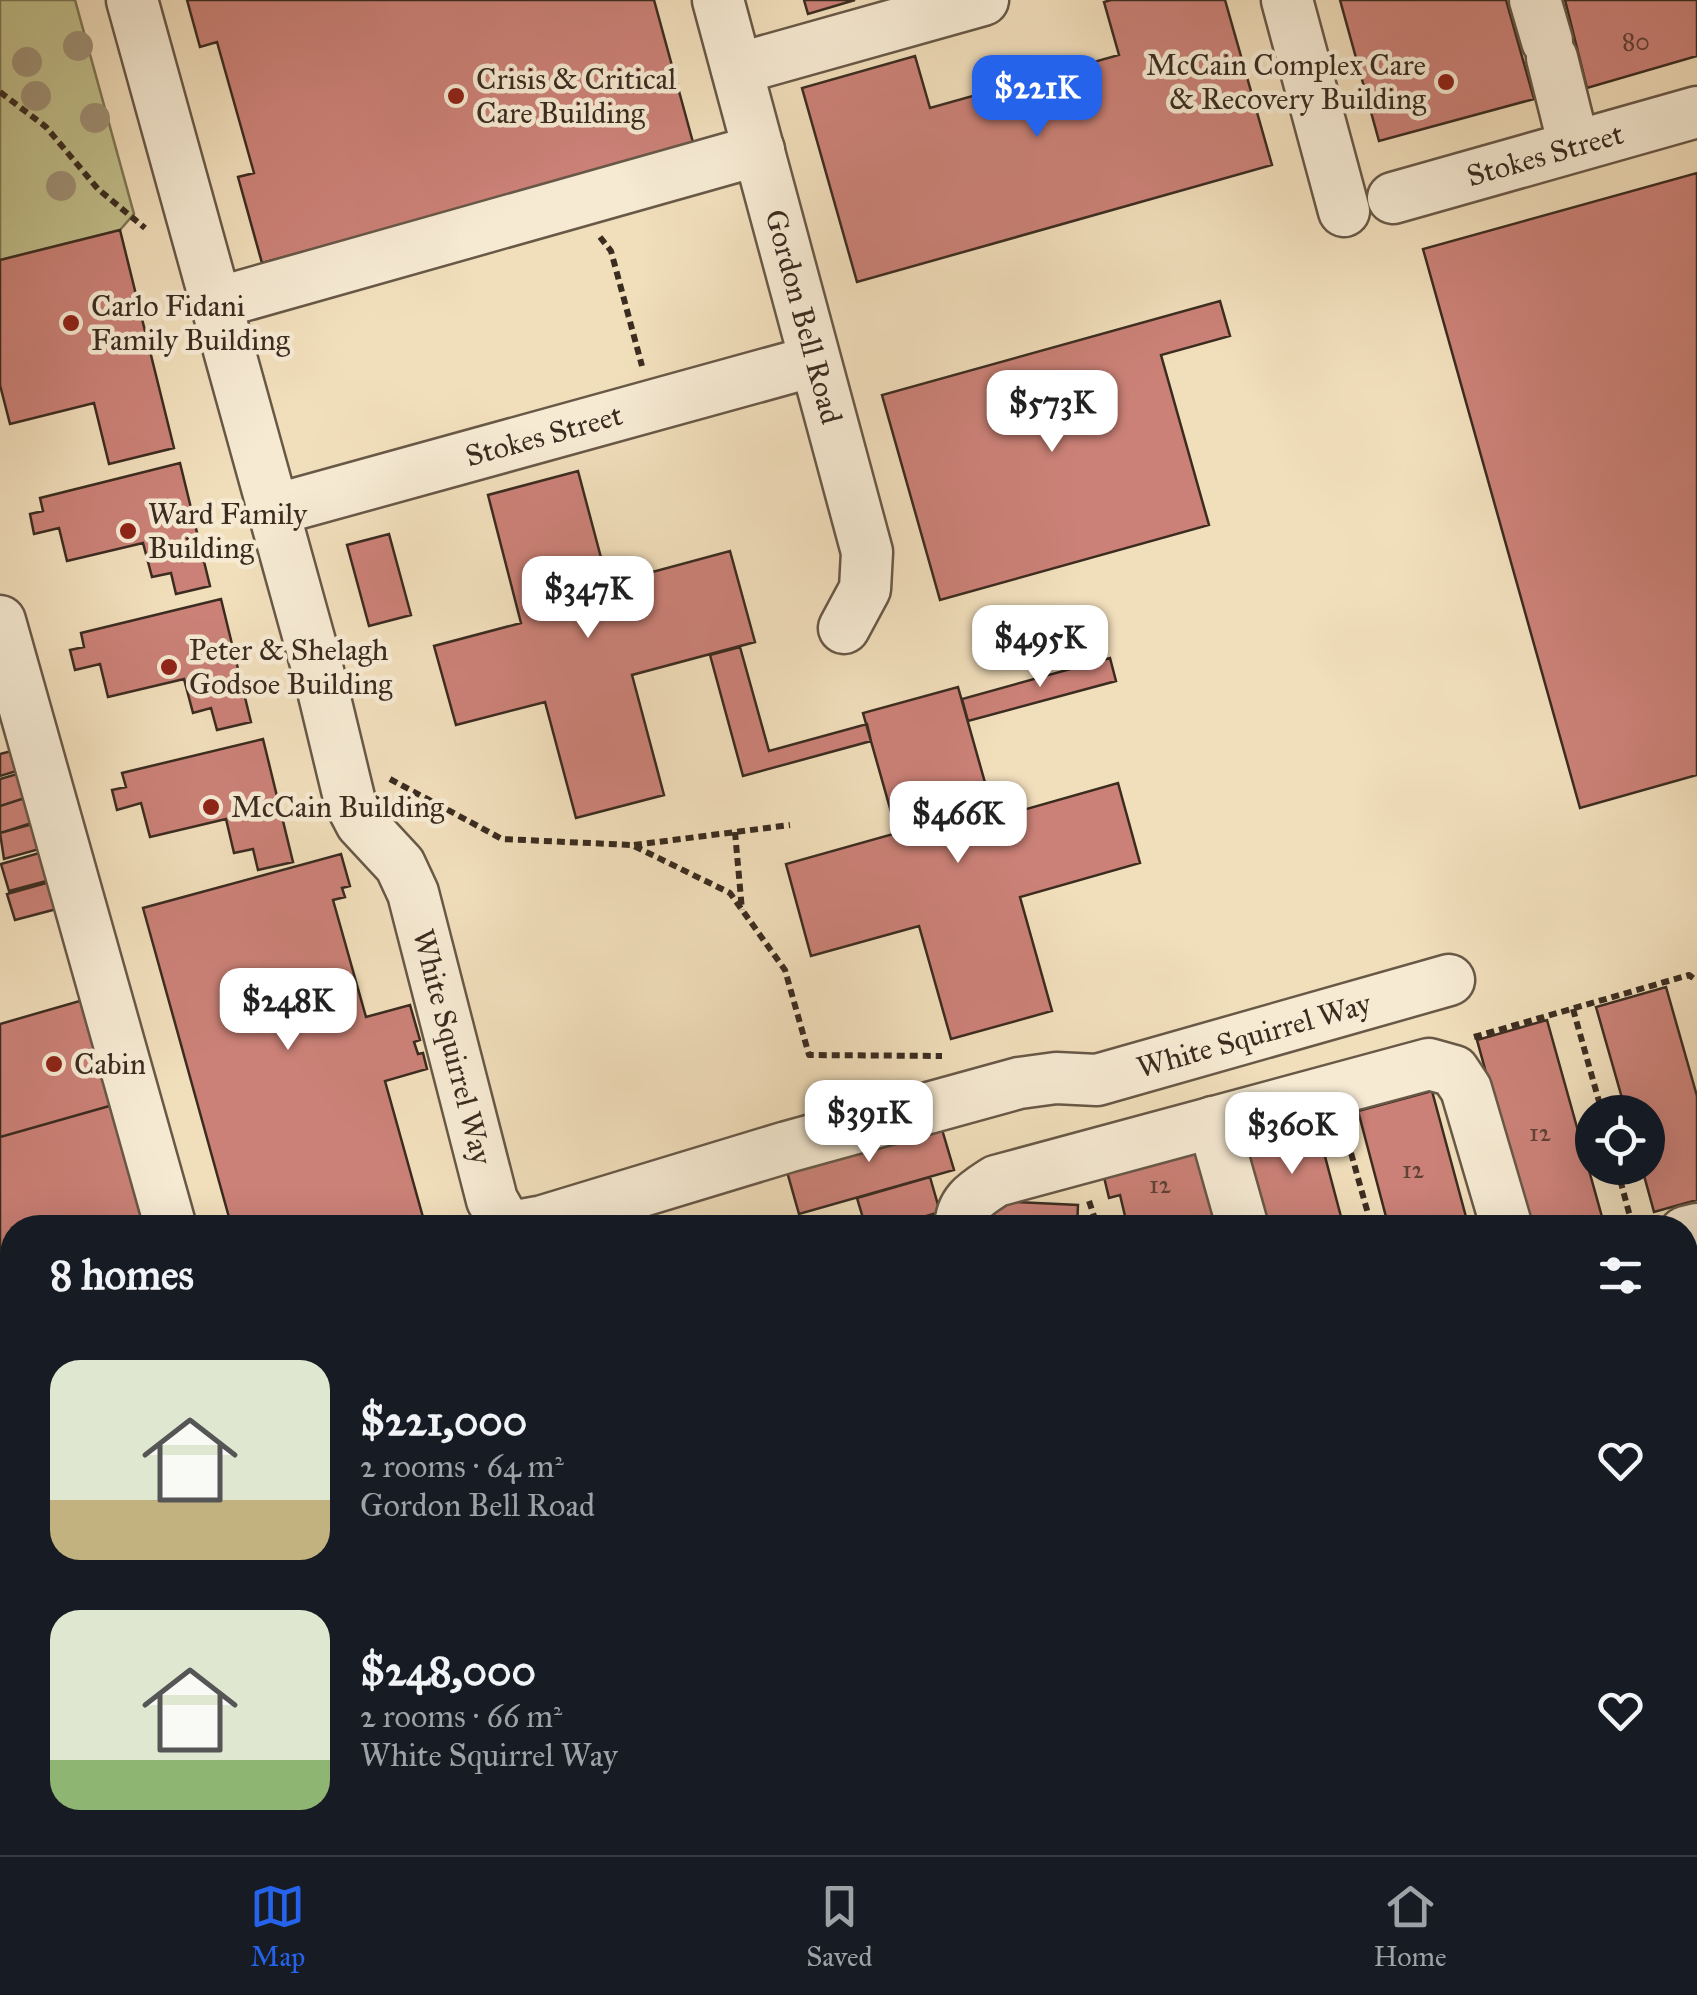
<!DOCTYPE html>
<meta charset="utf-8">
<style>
body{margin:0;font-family:"IM FELL Great Primer",serif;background:#20242c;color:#f1f3f6;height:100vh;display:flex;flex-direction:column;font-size:38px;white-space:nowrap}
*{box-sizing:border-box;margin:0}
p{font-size:32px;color:#9ea1a6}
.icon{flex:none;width:55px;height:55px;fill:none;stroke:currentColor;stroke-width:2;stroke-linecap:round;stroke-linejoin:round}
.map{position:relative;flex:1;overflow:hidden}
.drawer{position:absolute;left:0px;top:1215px;width:1698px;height:640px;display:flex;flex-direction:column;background:#171b24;border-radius:40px 40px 0 0;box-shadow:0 10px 40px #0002}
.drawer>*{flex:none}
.tools{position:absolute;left:1575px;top:1095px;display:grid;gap:20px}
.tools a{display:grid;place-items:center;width:90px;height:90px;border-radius:50%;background:#171b24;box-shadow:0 10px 40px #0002;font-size:50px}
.price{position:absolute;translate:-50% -85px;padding:0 22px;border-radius:20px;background:#fff;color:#222;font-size:32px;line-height:65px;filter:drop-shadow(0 2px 5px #0008)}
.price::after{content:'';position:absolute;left:50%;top:60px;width:30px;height:22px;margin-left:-15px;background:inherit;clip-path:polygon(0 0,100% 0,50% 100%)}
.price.on{background:#2563eb;color:#fff}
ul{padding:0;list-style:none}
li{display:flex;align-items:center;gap:30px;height:250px;padding:0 50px}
li span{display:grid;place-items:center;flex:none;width:280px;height:200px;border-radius:30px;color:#555}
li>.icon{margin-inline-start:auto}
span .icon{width:120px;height:120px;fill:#fffc;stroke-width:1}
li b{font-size:42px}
h2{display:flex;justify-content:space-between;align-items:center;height:120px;padding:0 50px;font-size:42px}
.dock{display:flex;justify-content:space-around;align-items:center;height:140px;border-top:2px solid #363941;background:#171b24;font-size:28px;color:#9ea1a6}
.dock a{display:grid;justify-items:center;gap:5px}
.dock .on{color:#2563eb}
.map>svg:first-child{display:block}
.green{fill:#c1bf8b;stroke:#7e7656;stroke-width:2.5}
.building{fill:#cb8177;stroke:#3b2c20;stroke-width:2.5}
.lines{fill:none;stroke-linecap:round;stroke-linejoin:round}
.minor-casing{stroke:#685847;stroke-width:55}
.major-casing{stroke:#3b2c20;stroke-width:60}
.path{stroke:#3b2c20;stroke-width:6;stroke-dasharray:8 5;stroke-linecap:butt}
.minor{stroke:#f6ead3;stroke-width:50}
.major{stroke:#e8bf7e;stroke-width:55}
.tram{stroke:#3b2c20;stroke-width:2.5}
.rail{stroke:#3b2c20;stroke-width:8;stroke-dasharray:18 18;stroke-linecap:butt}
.tree{fill:#9f9075}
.poi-dot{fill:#8f2418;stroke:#f6ead3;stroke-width:4}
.labels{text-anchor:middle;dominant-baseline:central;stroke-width:9;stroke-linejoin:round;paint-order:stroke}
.number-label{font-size:25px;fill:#5f4136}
.poi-label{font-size:30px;fill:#3b2c20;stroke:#f6ead3;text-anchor:start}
.street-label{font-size:30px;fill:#3b2c20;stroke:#f6ead3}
</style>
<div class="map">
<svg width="1697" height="1855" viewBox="0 0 1697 1855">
<rect width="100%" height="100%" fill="#f1debb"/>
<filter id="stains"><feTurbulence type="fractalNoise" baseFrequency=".002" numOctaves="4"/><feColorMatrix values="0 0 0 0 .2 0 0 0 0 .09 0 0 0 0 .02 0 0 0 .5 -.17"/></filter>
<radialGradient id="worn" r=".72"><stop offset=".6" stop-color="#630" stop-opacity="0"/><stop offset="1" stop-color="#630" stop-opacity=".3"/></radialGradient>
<path class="green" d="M0,0H75L134,214L120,230L0,260Z"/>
<path class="building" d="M187,0H654L694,146L262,263L238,177L254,173L217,42L200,47Z
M804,0H855L808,14Z
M1111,0H1225L1272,165L857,282L802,88L915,56L930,108L1119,55L1104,2Z
M1340,0H1506L1534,99L1379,141Z
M1565,0H1697V56L1587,88Z
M1697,173V775L1580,808L1423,249Z
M120,230L174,448L109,464L94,403L10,424L0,385V260Z
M1220,301L1230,336L1161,355L1209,525L940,600L882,395Z
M180,463L210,586L176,594L171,573L152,577L143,543L67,561L59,528L34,534L30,514L43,511L40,498Z
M578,471L608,584L730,551L755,642L632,675L664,795L576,818L545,702L456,725L434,646L521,623L488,495Z
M389,534L411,615L369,626L347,545Z
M221,599L251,722L217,730L211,708L193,713L184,679L108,697L100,664L75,670L70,650L84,647L81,633Z
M740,647L769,751L867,724L871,741L743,776L710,655Z
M1110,658L1116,681L968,721L962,699Z
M958,687L995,818L1118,783L1140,863L1020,897L1052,1011L951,1039L919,926L811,956L786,864L897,833L863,713Z
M263,739L293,862L258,870L253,849L234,853L226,819L150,837L141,803L117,810L112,790L126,787L122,773Z
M15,750L20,770L0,776V754Z
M24,772L31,796L0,806V779Z
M31,796L38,821L0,833V806Z
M36,823L43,848L4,859L0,833Z
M46,851L54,879L9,891L1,864Z
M341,854L350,886L342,888L345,897L333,900L366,1017L410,1005L420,1040L414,1042L418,1054L423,1053L427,1069L385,1081L426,1228H232L143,908Z
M57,880L64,907L15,920L7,894Z
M1666,987L1697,1096V1200L1654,1212L1642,1168H1648V1112H1626L1596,1007Z
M90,998L120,1103L0,1137V1024Z
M1547,1020L1604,1224L1592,1228H1529L1477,1040Z
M1432,1091L1469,1228H1389L1358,1111Z
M120,1103L151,1228H12V1383L0,1378V1137Z
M1314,1115L1344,1228H1264L1239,1136Z
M938,1116L954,1170L799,1214L784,1161Z
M1204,1146L1226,1228H1118L1115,1218L1125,1216L1120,1195L1109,1198L1103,1173Z
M930,1177L940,1212L886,1228H866L857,1198Z
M992,1201L1078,1205L1077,1228H991Z
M1697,1278V1390L1685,1347V1281Z
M0,1515H12V1592L0,1591Z
M1624,1842H1653V1855H1624Z"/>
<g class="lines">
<g class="minor-casing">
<g id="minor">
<path id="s1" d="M132,0L321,682L350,802L361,823L400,865L413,893L492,1200L505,1223L521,1225L543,1221L787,1147L1019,1083L1056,1078L1097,1080L1449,980"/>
<path id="s2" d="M718,0L867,552L865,589L844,628"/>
<path d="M1287,0L1344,211"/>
<path d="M1535,0L1547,41"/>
<path d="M1552,58L1574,146"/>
<path d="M737,69L983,0"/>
<path id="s3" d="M1393,198L1697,112"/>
<path d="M217,303L759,150"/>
<path id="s4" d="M274,510L814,361"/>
<path d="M0,621L171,1228"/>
<path d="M1213,1122L1243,1228"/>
<path d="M960,1228C961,1202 976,1194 996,1181L1429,1064L1454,1071L1466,1089L1507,1228"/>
<path d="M1685,1232L1697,1229"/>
<path d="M0,1426L12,1428"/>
<path d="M1685,1507L1697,1508"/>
</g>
</g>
<g class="major-casing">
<path id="major" d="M1685,1714L1697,1711
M1105,1855L1149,1842
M1317,1855L1353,1842"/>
</g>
<path class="path" d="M0,92L46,127L98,189L145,228
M600,237L611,251L642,366
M390,779L502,839L632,845L730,893L785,970L809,1055L942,1056
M735,832L742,910
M634,845L790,825
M1573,1009L1602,1112
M1474,1037L1689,975L1697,981
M1344,1128L1372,1228
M1617,1168L1632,1224
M1089,1201L1098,1228
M1685,1585L1692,1584L1697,1588
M1685,1604L1697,1600"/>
<use href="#minor" class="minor"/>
<use href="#major" class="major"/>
<path class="tram" d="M1685,1704L1697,1701
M1685,1723L1697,1719
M1122,1855L1166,1842
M1245,1855L1290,1842"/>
<path class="rail" d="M0,1853L38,1855"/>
</g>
<g class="tree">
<circle cx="78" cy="46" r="15"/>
<circle cx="27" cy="62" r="15"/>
<circle cx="36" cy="96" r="15"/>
<circle cx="95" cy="118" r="15"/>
<circle cx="61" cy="186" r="15"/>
</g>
<g class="poi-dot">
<circle cx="1446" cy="82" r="10"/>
<circle cx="456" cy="96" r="10"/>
<circle cx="71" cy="323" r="10"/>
<circle cx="128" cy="531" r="10"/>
<circle cx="169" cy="667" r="10"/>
<circle cx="211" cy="807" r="10"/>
<circle cx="54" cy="1064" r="10"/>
</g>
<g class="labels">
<g class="number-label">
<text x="1636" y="41">80</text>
<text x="1540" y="1132">12</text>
<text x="1413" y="1169">12</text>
<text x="1160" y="1184">12</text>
</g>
<g class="poi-label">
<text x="1426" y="65" text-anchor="end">McCain Complex Care<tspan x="1426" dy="34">&amp; Recovery Building</tspan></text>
<text x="476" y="79">Crisis &amp; Critical<tspan x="476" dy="34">Care Building</tspan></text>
<text x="91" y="306">Carlo Fidani<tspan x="91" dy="34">Family Building</tspan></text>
<text x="148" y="514">Ward Family<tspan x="148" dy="34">Building</tspan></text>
<text x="189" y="650">Peter &amp; Shelagh<tspan x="189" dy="34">Godsoe Building</tspan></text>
<text x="231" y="807">McCain Building</text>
<text x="74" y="1064">Cabin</text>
</g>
<g class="street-label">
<text stroke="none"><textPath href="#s3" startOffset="158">Stokes Street</textPath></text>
<text stroke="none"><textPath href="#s2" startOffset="328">Gordon Bell Road</textPath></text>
<text stroke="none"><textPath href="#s4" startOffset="280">Stokes Street</textPath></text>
<text stroke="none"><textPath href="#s1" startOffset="2062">White Squirrel Way</textPath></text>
<text stroke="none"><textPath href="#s1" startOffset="1102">White Squirrel Way</textPath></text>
</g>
</g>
<rect width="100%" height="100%" filter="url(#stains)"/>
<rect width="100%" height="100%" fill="url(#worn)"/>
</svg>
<div class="tools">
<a><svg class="icon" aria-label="locate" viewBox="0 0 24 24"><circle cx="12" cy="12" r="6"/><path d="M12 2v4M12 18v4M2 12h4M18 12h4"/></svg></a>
</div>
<b class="price on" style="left:1037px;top:140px">$221K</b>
<b class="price" style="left:1052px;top:455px">$573K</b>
<b class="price" style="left:588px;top:641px">$347K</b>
<b class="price" style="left:1040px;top:690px">$495K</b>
<b class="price" style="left:958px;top:866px">$466K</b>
<b class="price" style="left:288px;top:1053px">$248K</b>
<b class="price" style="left:869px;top:1165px">$391K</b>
<b class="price" style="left:1292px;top:1177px">$360K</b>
<section class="drawer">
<h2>8 homes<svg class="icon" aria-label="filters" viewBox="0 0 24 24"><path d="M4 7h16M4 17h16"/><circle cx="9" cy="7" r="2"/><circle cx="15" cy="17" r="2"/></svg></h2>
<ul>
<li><span style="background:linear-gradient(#dfe7d0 70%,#c2b280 0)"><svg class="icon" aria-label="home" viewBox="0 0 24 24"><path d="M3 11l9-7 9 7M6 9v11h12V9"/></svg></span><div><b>$221,000</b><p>2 rooms · 64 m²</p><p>Gordon Bell Road</p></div><svg class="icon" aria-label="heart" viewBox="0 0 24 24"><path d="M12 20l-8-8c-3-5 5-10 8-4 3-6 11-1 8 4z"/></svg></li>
<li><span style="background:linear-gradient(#dfe7d0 75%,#8fb573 0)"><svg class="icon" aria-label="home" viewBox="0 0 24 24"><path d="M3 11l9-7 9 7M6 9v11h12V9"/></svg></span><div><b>$248,000</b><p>2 rooms · 66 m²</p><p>White Squirrel Way</p></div><svg class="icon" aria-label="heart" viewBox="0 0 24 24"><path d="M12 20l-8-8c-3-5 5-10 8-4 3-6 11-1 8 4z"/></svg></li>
</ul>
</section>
</div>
<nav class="dock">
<a class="on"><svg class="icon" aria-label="map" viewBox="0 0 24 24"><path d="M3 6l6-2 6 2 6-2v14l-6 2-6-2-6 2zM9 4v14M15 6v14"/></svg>Map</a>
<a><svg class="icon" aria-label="saved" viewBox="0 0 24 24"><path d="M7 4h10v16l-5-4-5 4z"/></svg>Saved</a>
<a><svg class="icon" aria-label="home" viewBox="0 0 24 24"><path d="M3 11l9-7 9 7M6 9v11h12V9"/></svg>Home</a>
</nav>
